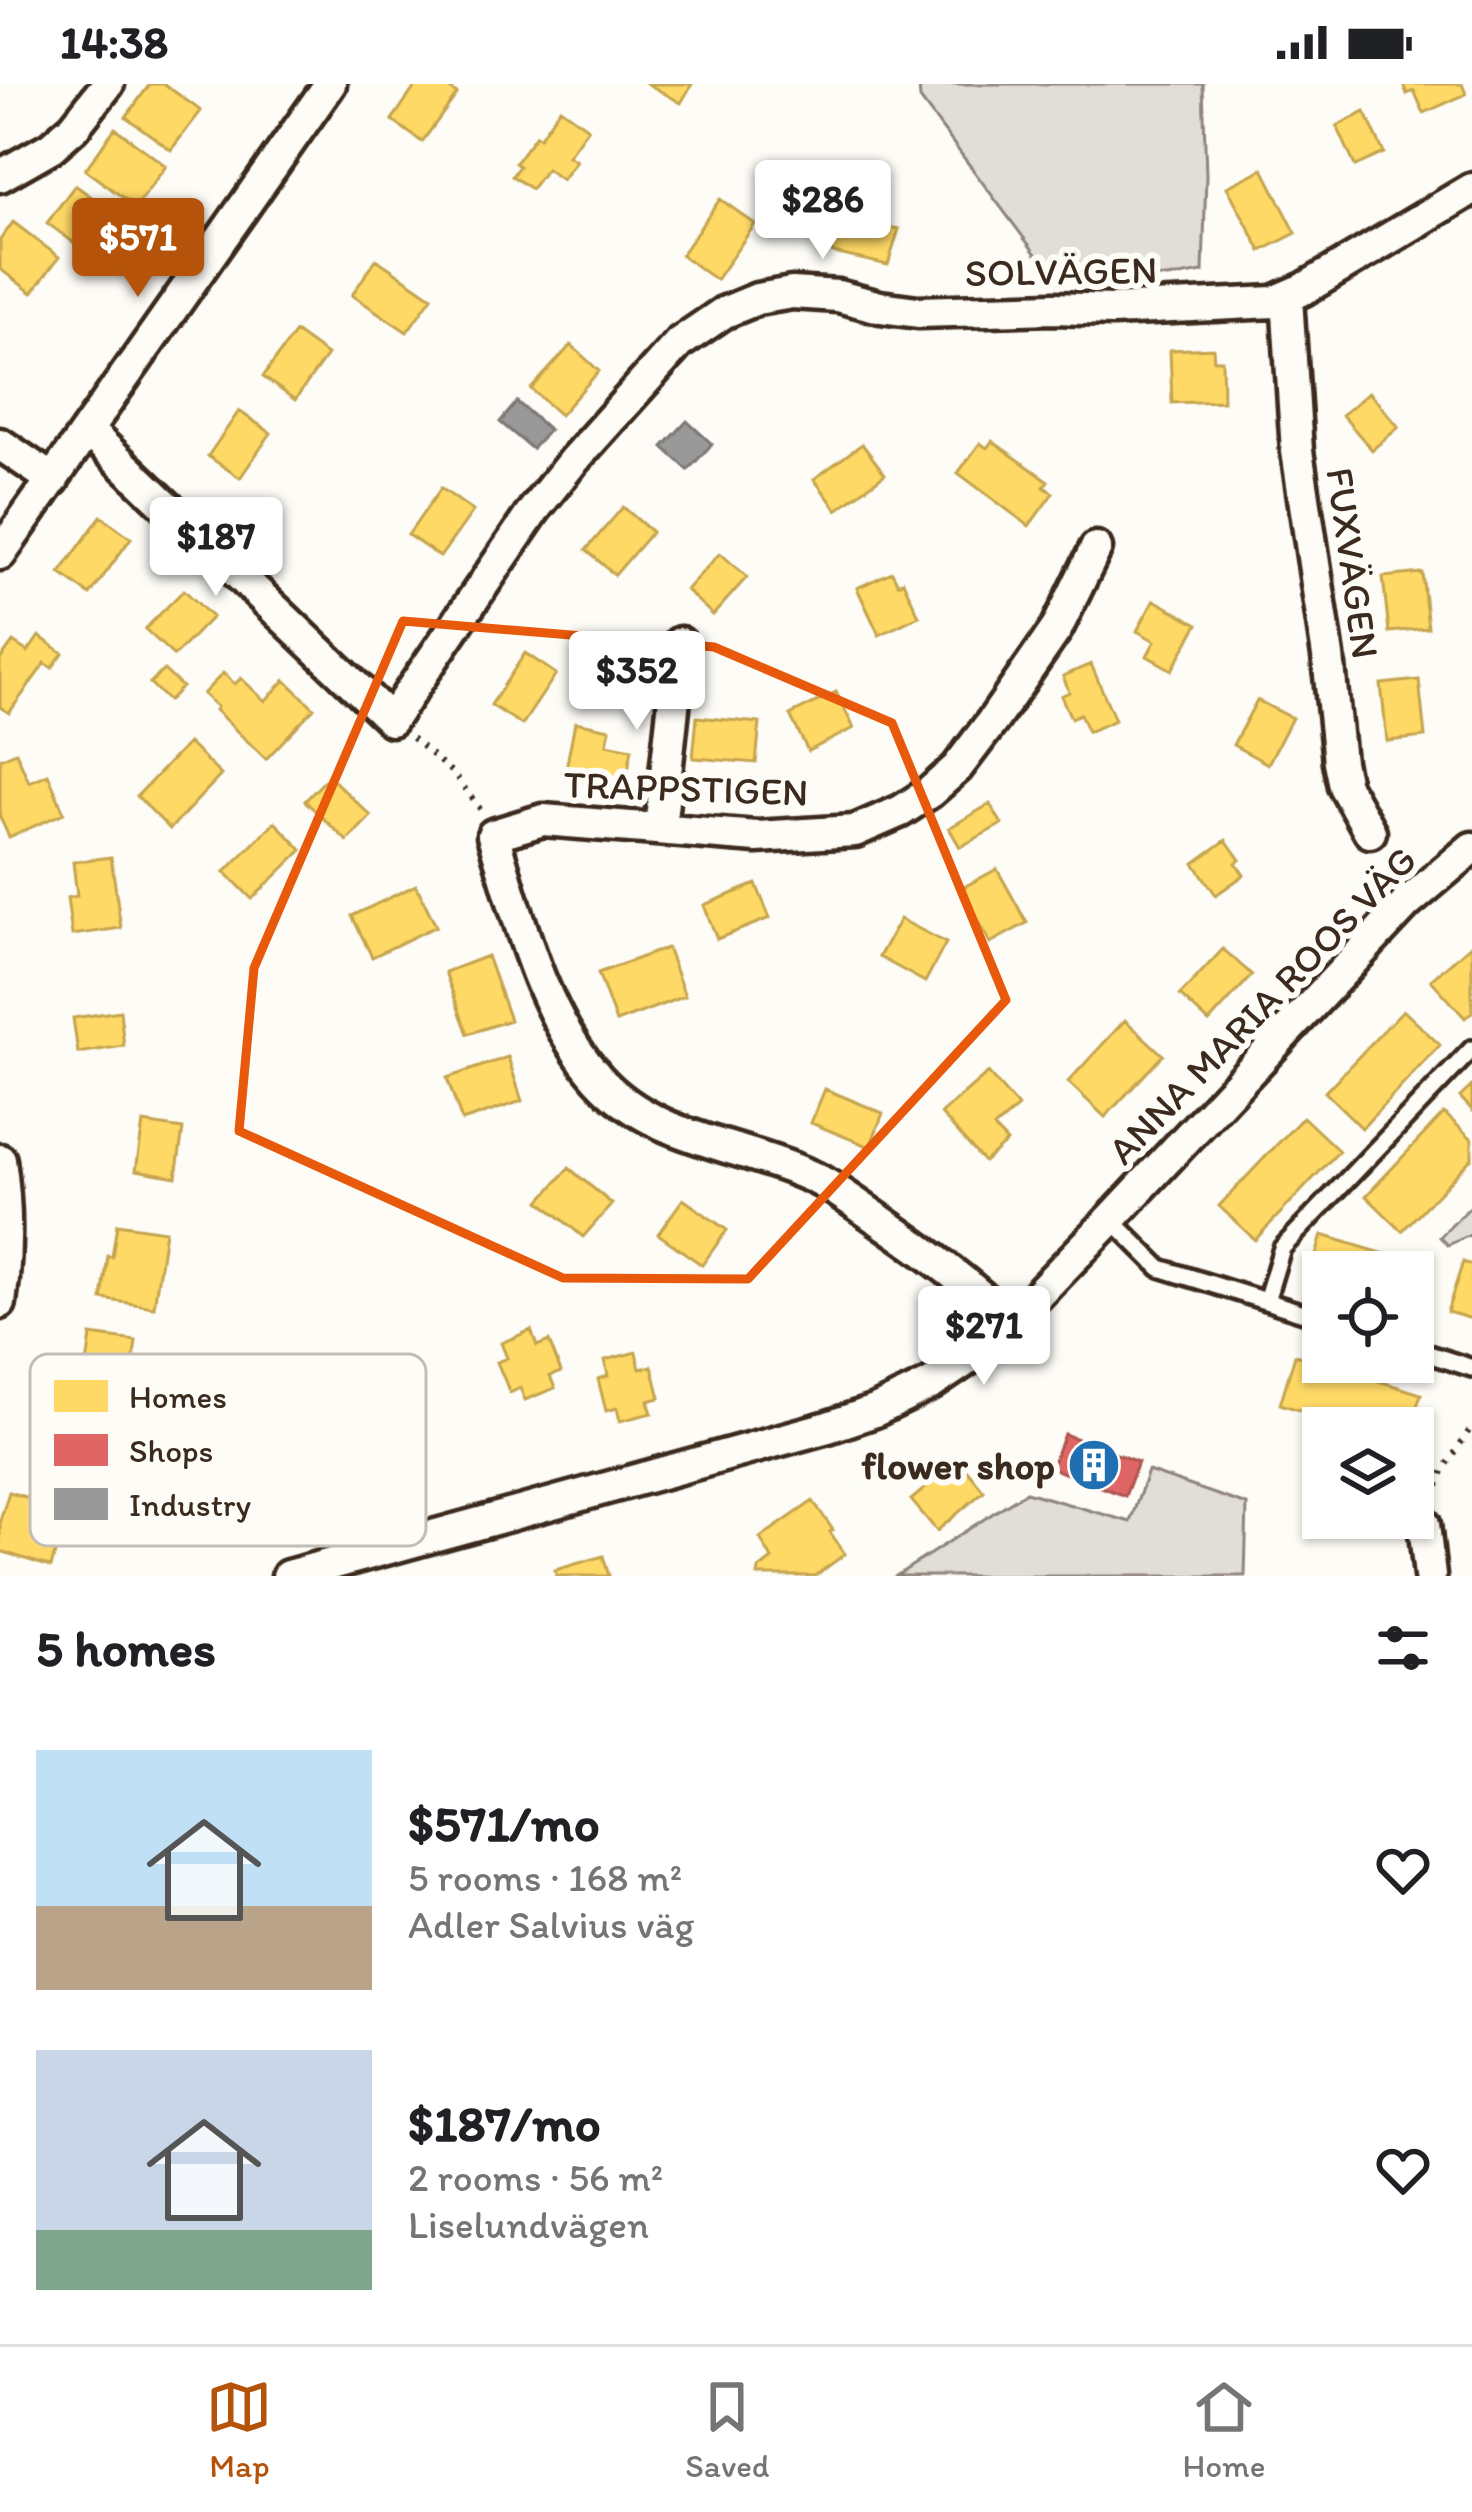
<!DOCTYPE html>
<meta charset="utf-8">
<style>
body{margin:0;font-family:Itim,sans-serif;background:#f6f6f6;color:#202124;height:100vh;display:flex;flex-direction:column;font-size:45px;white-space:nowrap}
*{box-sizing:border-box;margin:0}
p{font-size:39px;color:#757577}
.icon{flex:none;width:66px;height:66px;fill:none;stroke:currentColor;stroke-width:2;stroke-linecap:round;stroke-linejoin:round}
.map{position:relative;height:1492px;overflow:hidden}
.side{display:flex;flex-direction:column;background:#fff;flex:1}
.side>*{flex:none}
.tools{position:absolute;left:1302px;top:1167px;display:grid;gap:24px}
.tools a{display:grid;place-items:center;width:132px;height:132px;border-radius:0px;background:#fff;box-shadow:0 3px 9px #0004;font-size:60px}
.price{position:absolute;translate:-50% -102px;padding:0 27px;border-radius:12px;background:#fff;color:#222;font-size:39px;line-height:78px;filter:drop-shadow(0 3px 6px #0008)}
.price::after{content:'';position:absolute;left:50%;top:72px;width:36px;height:27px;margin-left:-18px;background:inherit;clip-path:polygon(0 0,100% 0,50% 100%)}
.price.current{background:#b45309;color:#fff}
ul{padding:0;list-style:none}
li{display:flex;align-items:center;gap:36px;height:300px;padding:0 36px}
li span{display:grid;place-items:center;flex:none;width:336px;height:240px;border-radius:0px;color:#555}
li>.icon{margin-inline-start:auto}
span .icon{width:144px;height:144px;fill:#fffc;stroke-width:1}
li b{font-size:51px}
h2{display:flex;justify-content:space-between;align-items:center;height:144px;padding:0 36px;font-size:51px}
.status{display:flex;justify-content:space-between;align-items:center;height:84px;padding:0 60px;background:#fff;direction:ltr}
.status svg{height:33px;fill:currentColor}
.dock{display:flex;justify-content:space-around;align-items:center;height:168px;border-top:3px solid #e0e0e0;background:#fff;font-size:33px;color:#757577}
.dock a{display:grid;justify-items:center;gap:6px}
.dock .current{color:#b45309}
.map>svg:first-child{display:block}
.green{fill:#e1ded7;stroke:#8e847a;stroke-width:3}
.homes{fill:#ffd966;stroke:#c4a450;stroke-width:3}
.shops{fill:#e06666;stroke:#ae5450;stroke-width:3}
.industry{fill:#999;stroke:#7d7874;stroke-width:3}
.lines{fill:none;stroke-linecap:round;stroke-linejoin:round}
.lane-casing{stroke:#3b2a1e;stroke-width:24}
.street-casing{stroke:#3b2a1e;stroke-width:39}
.path{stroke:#3b2a1e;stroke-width:6;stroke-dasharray:3 9;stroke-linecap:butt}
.lane{stroke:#fdfcf7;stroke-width:15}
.street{stroke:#fdfcf7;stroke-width:30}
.marked{fill:none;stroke:#e8590c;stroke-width:9;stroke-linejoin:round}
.labels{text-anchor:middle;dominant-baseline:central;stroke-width:12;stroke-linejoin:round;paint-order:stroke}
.street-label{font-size:39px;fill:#3b2a1e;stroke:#fdfcf7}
.poi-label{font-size:39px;font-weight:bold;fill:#3b2a1e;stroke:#fdfcf7;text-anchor:end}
.key{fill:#fdfcf7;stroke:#c3bdb6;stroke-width:3}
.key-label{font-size:33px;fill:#3b2a1e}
</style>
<div class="status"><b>14:38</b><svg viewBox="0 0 49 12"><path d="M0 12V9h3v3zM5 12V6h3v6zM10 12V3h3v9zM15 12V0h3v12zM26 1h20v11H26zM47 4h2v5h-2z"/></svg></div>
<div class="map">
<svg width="1472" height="1492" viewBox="0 0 1472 1492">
<rect width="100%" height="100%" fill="#fdfcf7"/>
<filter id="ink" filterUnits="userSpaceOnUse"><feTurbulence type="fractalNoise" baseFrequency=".00833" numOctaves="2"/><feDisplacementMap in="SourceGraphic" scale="24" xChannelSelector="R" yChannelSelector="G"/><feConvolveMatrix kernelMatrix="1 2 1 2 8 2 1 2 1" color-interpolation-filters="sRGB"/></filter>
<g filter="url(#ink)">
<path class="green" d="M919,0H1203L1206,91L1203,188L1168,194L1047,185L920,15Z
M1472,1121V1150L1448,1161L1440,1153Z
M1148,1387L1247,1421L1245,1492H896L1026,1408L1130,1438Z"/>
<path class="homes" d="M150,0H164L201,27L171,66L126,33Z
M417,0H443L457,10L422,58L392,36Z
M648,0H692L681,19Z
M1403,0H1462L1466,10L1424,29L1414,7L1407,10Z
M560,24L588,44L568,72L576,77L562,96L546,85L531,105L512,92L519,82L515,79L536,51L539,54Z
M1365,28L1384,69L1355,82L1337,42Z
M115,44L166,82L136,123L85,86Z
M1263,85L1296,149L1261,167L1227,103Z
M75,101L125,137L96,175L47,139Z
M720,115L755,140L716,196L681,171Z
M840,127L844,135L899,145L888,181L833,169L816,141Z
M13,138L59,173L32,209L0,185V156Z
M376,175L432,213L407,248L352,211Z
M295,248L327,271L295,316L263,293Z
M571,261L599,287L560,331L531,305Z
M1213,264L1214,276H1222L1223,317L1172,319L1170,266Z
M1369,308L1399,343L1372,366L1342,331Z
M239,327L271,349L240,394L208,372Z
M992,357L1048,397L1044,403L1053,409L1029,442L958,389L980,359L987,364Z
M862,360L885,390L837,426L814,395Z
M441,404L473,427L440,473L408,451Z
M623,423L652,448L615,491L586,466Z
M101,432L131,454L90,511L60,489Z
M720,469L747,493L713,531L686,506Z
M892,488L898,500L903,497L919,532L879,551L857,504Z
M1422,489L1428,544L1389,548L1383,493Z
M184,506L212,533L174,572L145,545Z
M1154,516L1198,540L1172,586L1147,572L1155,557L1137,547Z
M39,552L63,569L52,584L45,579L9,629L0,623V576L13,558L28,568Z
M525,569L556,590L522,641L491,621Z
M1091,580L1115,636L1088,648L1080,630L1071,634L1061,612L1069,608L1063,592Z
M164,586L182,603L168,617L150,599Z
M223,589L235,600L241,594L265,617L285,596L314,624L266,675L215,626L217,623L203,610Z
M1419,596L1425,653L1387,657L1381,600Z
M836,608L854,644L808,667L790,631Z
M1257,616L1292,634L1268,680L1233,661Z
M697,633L760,639L756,679L693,674Z
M575,638L610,645L607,660L632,665L624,707L564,695Z
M188,659L221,691L170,745L137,712Z
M16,668L29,698L48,690L64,729L9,753L0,733V675Z
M329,692L371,732L347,757L305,717Z
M990,720L1002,740L960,763L949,744Z
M275,738L302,766L252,815L225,788Z
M1226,756L1240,776L1236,779L1244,791L1216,811L1194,779Z
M111,773L121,844L72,851L67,814L77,812L73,778Z
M997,785L1027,839L990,859L960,805Z
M756,800L770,834L717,855L704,821Z
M416,801L436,842L372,873L352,832Z
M900,835L946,859L925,898L879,873Z
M1472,860V928L1465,934L1431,896Z
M667,864L685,912L616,938L598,889Z
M1223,865L1252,891L1209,938L1180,911Z
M487,872L510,936L468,950L445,888Z
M1403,926L1440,961L1362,1044L1325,1008Z
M120,927L124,962L78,969L73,934Z
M1125,936L1163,971L1105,1033L1068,998Z
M508,973L522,1017L462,1037L447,994Z
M988,989L1018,1023L994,1044L1007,1058L984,1078L941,1030Z
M1472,1002V1026L1460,1013Z
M825,1005L883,1029L870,1063L811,1039Z
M1444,1029L1472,1055V1074L1402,1147L1366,1112Z
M1303,1033L1339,1067L1255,1156L1219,1122Z
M143,1039L183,1045L176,1093L136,1086Z
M569,1084L612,1120L583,1153L540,1117Z
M683,1115L727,1146L702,1181L658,1150Z
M117,1140L165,1147L154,1223L102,1215L108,1172L112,1173Z
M1322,1151L1431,1184L1416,1233L1413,1232V1188H1323V1205L1308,1200Z
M1463,1178L1472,1181V1235L1447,1228Z
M531,1246L537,1262L549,1257L561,1288L550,1292L555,1304L525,1316L520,1304L510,1309L497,1278L507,1274L501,1259Z
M91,1251L136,1257L127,1325L82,1319Z
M636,1268L640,1285L652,1282L660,1314L648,1317L652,1329L620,1337L617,1324L606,1327L598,1295L608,1292L605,1276Z
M1295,1271L1421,1310L1410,1344H1356L1280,1320Z
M959,1376L984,1407L937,1447L911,1416Z
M9,1408L45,1419L39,1438L62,1445L51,1483L0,1467V1436Z
M813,1417L833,1446L830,1448L845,1470L815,1492H758L759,1485L772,1475L760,1454Z
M603,1472L609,1492H557L555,1486Z"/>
<path class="shops" d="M1064,1350L1138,1378L1125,1412L1051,1384Z"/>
<path class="industry" d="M517,318L549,346L532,365L500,338Z
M687,337L712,360L688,386L663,363Z"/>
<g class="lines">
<g class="lane-casing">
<path id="lane" d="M1111,1135L1160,1184L1323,1235
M1266,1217L1282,1164L1472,965
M1413,1265L1472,1284"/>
</g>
<g class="street-casing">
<path id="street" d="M0,92L51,63L74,43L108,0
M1287,214L1297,367L1328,572L1339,678L1344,702L1370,748
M87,346L391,636L534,426L573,377L679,259L723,229L757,215L792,209L838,212L880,223L918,228L1054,224L1112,226L1274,218L1304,205L1472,105
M0,360L53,396
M0,470L330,0
M660,745L680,559
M0,1076C7,1124 7,1171 0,1219
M1010,1239C970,1200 927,1169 881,1137C856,1120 831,1100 803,1089C733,1059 651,1054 598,994C541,930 518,832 493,751L543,736L757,753L855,747L901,727L930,708L957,684L994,635L1057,544L1096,464
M1424,1440L1430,1492
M288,1492L828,1343L875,1327L931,1300L968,1275L1010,1239L1111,1135L1406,820L1472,764"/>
</g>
<path class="path" d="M412,654L455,691L481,726
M1434,1413L1443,1387L1472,1342"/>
<use href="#lane" class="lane"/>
<use href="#street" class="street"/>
</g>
</g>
<path class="marked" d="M403,537L714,563L892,639L1006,916L748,1195L563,1194L239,1047L254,884Z"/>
<defs>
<g id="building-disc" transform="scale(2.7)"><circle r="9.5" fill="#1f6fb2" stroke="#fdfcf7"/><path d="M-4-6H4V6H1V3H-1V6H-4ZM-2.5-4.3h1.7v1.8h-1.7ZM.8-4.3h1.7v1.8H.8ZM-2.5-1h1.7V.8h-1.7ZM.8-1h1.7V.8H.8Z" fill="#fff"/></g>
</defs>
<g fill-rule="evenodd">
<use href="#building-disc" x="1094" y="1381"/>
</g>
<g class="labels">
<g class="street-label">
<text transform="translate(1061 187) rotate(-1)">SOLVÄGEN</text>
<text transform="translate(1353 479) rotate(82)">FUXVÄGEN</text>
<text transform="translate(686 704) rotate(2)">TRAPPSTIGEN</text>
<text transform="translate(1262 921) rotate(-46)">ANNA MARIA ROOS VÄG</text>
</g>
<g class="poi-label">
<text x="1055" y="1381">flower shop</text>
</g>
</g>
<rect x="30" y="1270" width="396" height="192" rx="18" class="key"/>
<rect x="54" y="1296" width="54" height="32" fill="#ffd966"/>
<rect x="54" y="1350" width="54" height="32" fill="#e06666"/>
<rect x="54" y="1404" width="54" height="32" fill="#999"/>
<g class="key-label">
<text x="129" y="1324">Homes</text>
<text x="129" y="1378">Shops</text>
<text x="129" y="1432">Industry</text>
</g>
</svg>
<div class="tools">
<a><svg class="icon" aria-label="locate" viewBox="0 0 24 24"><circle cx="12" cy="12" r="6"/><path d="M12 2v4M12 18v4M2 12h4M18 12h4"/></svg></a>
<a><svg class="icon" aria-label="layers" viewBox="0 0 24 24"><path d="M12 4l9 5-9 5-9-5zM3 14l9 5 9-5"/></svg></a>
</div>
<b class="price" style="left:823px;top:178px">$286</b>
<b class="price current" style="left:138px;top:216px">$571</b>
<b class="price" style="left:216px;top:515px">$187</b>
<b class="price" style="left:637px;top:649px">$352</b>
<b class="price" style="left:984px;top:1304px">$271</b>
</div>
<section class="side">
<h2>5 homes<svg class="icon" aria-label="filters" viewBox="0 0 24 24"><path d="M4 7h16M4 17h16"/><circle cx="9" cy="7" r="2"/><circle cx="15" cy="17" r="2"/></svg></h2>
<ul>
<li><span style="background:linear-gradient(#bfe0f5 65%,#b9a48a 0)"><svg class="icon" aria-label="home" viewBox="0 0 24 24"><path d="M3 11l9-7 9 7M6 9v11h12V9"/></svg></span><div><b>$571/mo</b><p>5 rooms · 168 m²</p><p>Adler Salvius väg</p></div><svg class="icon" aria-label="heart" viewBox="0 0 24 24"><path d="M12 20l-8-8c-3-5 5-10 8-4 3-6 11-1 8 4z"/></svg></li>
<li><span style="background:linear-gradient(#c9d6e8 75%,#7fa58c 0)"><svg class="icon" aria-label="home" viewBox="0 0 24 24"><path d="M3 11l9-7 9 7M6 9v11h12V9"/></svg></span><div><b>$187/mo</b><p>2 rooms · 56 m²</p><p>Liselundvägen</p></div><svg class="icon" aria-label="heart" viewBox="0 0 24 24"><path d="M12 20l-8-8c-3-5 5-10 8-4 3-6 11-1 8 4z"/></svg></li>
</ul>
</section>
<nav class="dock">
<a class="current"><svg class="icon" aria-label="map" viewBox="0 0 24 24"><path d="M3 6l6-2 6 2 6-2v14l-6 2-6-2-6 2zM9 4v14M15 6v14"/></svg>Map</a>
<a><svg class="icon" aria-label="saved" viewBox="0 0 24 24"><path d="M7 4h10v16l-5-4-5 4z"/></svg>Saved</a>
<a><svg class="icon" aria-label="home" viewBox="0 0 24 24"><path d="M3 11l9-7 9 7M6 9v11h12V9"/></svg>Home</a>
</nav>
